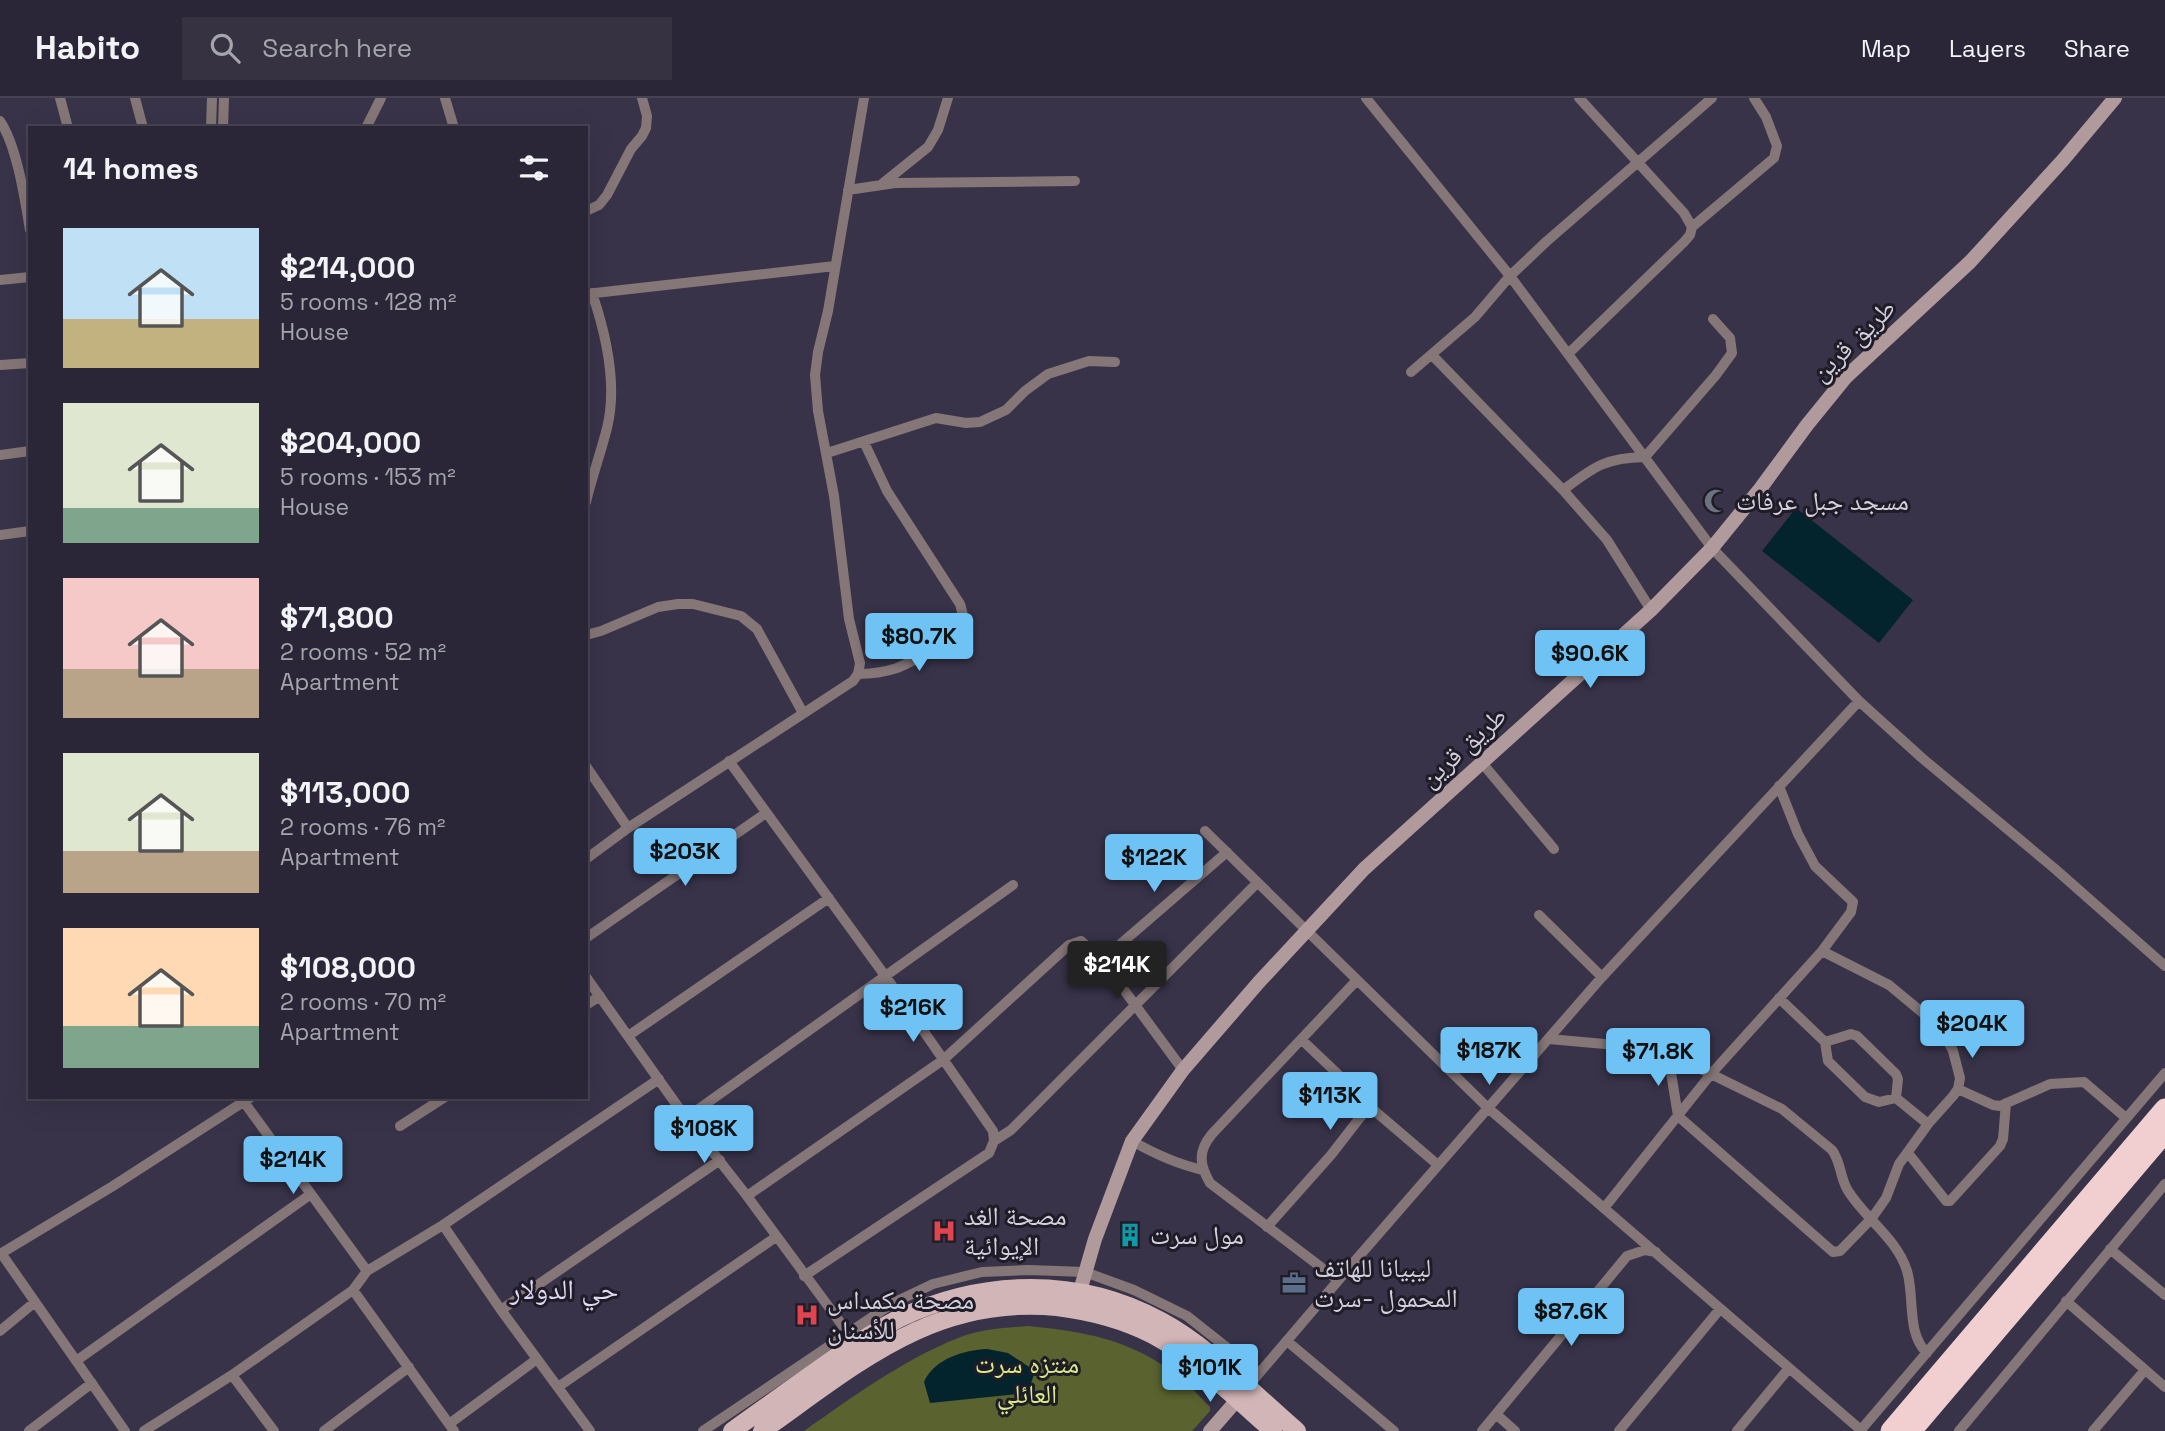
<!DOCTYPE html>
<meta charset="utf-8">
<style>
body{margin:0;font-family:"Space Grotesk","Noto Naskh Arabic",sans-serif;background:#363242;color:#f1f3f6;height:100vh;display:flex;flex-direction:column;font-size:26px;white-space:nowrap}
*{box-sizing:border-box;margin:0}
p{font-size:23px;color:#a5a5ad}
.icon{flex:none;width:38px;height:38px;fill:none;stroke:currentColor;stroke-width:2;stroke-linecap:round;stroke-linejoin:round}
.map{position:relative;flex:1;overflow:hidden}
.drawer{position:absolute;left:28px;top:28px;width:560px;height:973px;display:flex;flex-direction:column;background:#2a2637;border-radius:0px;box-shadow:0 7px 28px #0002,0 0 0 2px #464352}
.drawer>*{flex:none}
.price{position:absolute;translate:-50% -60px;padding:0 16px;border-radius:7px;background:#6fc2f4;color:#111;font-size:23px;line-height:46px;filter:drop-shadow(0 2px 4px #0008)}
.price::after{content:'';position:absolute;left:50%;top:42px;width:21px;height:16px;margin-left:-10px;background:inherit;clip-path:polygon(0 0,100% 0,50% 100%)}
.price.on{background:#222;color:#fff}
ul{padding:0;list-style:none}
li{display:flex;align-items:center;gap:21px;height:175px;padding:0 35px}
li span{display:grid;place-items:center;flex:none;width:196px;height:140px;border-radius:0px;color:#555}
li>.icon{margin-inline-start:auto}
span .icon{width:84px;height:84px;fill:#fffc;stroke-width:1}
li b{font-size:30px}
h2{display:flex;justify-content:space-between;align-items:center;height:84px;padding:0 35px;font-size:30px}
header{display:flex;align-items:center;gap:42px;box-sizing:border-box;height:98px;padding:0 35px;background:#2a2637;border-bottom:2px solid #464352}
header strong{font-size:33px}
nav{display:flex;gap:38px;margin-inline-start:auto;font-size:24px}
.search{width:490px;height:63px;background:#363242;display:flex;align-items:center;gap:18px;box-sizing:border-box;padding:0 24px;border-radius:0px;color:#a5a5ad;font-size:26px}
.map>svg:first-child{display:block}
.green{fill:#5a632f}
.water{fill:#03242c}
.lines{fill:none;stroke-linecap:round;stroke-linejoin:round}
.street{stroke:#857677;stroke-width:10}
.secondary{stroke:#b09a9b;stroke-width:14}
.primary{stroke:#d2b5b7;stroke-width:18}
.highway{stroke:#f1ced0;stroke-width:21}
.labels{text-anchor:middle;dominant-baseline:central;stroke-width:6;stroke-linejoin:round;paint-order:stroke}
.street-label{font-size:26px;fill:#d3d0de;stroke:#1f1c27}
.poi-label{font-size:26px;fill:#d3d0de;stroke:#1f1c27;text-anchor:start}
.park-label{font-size:26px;fill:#d9eb85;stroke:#1f1c27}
.neighbourhood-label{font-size:28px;fill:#ded8f5;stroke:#1f1c27}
</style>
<header>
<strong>Habito</strong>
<div class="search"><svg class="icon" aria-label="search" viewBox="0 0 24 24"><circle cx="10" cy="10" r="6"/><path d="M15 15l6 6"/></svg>Search here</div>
<nav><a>Map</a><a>Layers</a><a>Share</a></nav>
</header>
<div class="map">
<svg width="2165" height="1333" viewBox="0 0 2165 1333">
<rect width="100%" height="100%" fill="#383349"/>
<path class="green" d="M1028,1228C1105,1235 1156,1249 1210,1309V1313L1192,1333H804C852,1299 903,1262 958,1240C980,1231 1004,1230 1028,1228Z"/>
<path class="water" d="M1796,410L1913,502L1879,545L1762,453Z
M987,1251L1008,1255L1035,1273L1028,1295L930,1305L924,1284C934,1261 964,1252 987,1251Z"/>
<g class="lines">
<path class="street" d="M60,0L68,30
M135,0L143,30
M445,0L454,30
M1366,0L1510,178L1712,450L1859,603L1922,660L2054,770L2165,868
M0,23C17,48 25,102 30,132
M211,30L212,0
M223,30L224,0
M366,30L381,0
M882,86L928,49L938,32L948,0
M848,92L895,85L1075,83
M586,113L599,107L607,97L631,51L642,38L646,30L647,18L642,0
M1692,129L1774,60L1777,48L1766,19L1754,0
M0,182L30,179
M586,196L835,168
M1568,256L1684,144L1690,137L1692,129L1684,115L1579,0
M1432,257L1563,392L1607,442L1651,512
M0,267L30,265
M1411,274L1475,219L1510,178L1547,143L1712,0
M827,355L936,320L966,325L980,324L1006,312L1025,293L1048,276L1089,263L1115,264
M0,357L30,353
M1563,392C1594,369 1604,360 1645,359L1716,277L1732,255L1730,240L1713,221
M586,404C592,379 601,354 607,330C618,286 606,236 592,195
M0,437L30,433
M586,537L601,533L658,509L678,506H693L741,518L757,531L803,615
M858,576C871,576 885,574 897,570C912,564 953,541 961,528C965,521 962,513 960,506L887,393L864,344
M729,663L886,879L993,1033L994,1043L989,1055L804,1178
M1483,666L1554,751
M586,668L628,730
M1779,688L1798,736L1815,768L1853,804L1851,814L1822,853L1711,976L1782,1011L1832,1052C1841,1064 1840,1079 1847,1091C1864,1120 1897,1140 1907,1173C1915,1199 1906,1235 1927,1255
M1205,733L1488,1010L1862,1333
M586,761L628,730L853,583L858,576L860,565L849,521L834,398L818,313L815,277L818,254L828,213L864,0
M1539,817L1602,879
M586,840L766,715
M1102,862L1227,754
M586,879L686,1020L747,1098L848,1235
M1779,900L1825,944L1828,963L1865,999L1879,1004L1896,1000L1928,1026
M586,907L600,898
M628,938L829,800
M1549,941L1638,949L1668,956L1711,976L1605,1109
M1825,944L1851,936L1857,938L1896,976L1898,981L1896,1000
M1668,956L1678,1018L1833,1154L1840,1153L1872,1120L1886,1100L1899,1066L1928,1026L1953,998L1958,991L1960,980L1953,953L1941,930L1889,887L1822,853
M1958,991L1993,1007L2000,1008L2050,986L2084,984L2126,1020
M244,1004L367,1173
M1369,1008L1438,1067
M686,1020L1013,787
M400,1028L445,999
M994,1043L1011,1032L1257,785
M1132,1043C1155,1056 1176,1066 1203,1072
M1908,1055L1946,1103H1950L2000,1048L2003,1041L2006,1005
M747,1098L943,962L1069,847L1081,843L1102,862L1183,972
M443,1127L501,1212L590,1333
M1267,1129L1331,1057L1369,1008L1363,1000L1302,942
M2110,1151L2165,1197
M1,1155L125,1333
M0,1156L113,1088L251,999
M1338,1182L1210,1085C1199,1066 1198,1053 1212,1036L1357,882
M353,1192L454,1333
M2066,1203L2165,1289
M501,1212L720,1062
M0,1233L35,1204
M1287,1243L1394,1333
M76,1263L311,1096
M232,1277L274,1333
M558,1289L776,1139
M1244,1293L1354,1164L1602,879L1859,603
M1496,1316L1515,1333
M449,1326L537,1261
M29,1333L92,1285
M144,1333L232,1277L353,1192L367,1173L443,1127L659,981
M324,1333L409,1269
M703,1333L893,1205L933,1186L982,1174L1029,1172L1085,1174L1134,1192L1187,1218L1259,1275
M1482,1333L1627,1158L1645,1152L1656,1154
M1619,1333L1720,1211
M1737,1333L1789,1270
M1860,1333L2165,975
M1959,1333L2165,1086
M2093,1333L2145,1272"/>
<path class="secondary" d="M1080,1193L1095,1141L1132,1043L1183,972L1259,884L1364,771L1651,512L1712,450L1760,391L1807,327L1846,279L1970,164L2063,62L2115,0
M1210,1333L1237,1302"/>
<path class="primary" d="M732,1333C770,1306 807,1279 845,1253C863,1242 881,1229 900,1220C983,1181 1079,1178 1161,1223C1208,1248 1255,1297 1297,1333
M762,1333C856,1267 933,1197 1057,1209C1089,1213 1124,1222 1153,1237C1196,1260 1236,1301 1273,1333"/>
<path class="highway" d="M1891,1333L2165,1011
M1911,1333L2165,1034"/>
</g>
<defs>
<g id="mosque-bare" transform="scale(1.89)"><path d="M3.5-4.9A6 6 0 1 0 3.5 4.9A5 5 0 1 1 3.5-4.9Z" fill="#6b7280" stroke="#1f1c27" stroke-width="2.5" paint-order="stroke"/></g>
<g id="hospital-bare" transform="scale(1.89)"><path d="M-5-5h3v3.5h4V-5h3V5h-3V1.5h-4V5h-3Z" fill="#e0444e" stroke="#1f1c27" stroke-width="2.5" paint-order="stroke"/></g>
<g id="building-bare" transform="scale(1.89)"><path d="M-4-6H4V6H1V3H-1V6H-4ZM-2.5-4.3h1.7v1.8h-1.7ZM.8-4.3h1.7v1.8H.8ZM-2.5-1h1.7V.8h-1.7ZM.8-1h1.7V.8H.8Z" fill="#0f9aa8" stroke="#1f1c27" stroke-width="2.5" paint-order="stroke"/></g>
<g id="office-bare" transform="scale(1.89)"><path d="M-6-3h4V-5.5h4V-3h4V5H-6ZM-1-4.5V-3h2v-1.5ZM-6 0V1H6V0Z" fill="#5c6f8a" stroke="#1f1c27" stroke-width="2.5" paint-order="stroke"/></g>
</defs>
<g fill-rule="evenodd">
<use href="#mosque-bare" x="1716" y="403"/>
<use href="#hospital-bare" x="944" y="1133"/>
<use href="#building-bare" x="1130" y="1137"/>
<use href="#office-bare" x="1294" y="1185"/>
<use href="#hospital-bare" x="807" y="1217"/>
</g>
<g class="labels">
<g class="street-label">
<text transform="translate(1853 242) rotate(-44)">طريق قرين</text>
<text transform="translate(1463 649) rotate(-42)">طريق قرين</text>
</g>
<g class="poi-label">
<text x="1736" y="403">مسجد جبل عرفات</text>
<text x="964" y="1118">مصحة الغد<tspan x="964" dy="30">الإيوائية</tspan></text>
<text x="1150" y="1137">مول سرت</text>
<text x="1314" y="1170">ليبيانا للهاتف<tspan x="1314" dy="30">المحمول -سرت</tspan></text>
<text x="827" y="1202">مصحة مكمداس<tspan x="827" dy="30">للأسنان</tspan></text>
</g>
<g class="park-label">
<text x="1027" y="1266">منتزه سرت<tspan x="1027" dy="30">العائلي</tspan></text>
</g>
<g class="neighbourhood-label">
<text x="564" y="1191">حي الدولار</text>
</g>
</g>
</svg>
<b class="price" style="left:919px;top:575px">$80.7K</b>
<b class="price" style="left:1590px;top:592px">$90.6K</b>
<b class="price" style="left:685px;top:790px">$203K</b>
<b class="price" style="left:1154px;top:796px">$122K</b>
<b class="price on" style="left:1117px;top:903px">$214K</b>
<b class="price" style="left:913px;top:946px">$216K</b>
<b class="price" style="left:1972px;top:962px">$204K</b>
<b class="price" style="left:1489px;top:989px">$187K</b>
<b class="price" style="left:1658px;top:990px">$71.8K</b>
<b class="price" style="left:1330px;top:1034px">$113K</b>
<b class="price" style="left:704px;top:1067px">$108K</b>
<b class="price" style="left:293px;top:1098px">$214K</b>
<b class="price" style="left:1571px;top:1250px">$87.6K</b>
<b class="price" style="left:1210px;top:1306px">$101K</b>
<section class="drawer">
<h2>14 homes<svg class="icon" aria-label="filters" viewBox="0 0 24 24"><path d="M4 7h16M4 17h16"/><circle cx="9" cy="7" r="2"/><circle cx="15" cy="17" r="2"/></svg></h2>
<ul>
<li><span style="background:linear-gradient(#bfe0f5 65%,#c2b280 0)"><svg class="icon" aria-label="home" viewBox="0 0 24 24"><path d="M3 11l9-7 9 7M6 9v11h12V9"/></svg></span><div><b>$214,000</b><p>5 rooms · 128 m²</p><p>House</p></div></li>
<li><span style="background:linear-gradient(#dfe7d0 75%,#7fa58c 0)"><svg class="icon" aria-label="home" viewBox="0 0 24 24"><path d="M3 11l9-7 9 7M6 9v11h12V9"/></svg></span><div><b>$204,000</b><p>5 rooms · 153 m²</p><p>House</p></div></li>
<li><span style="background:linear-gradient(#f6c9c9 65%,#b9a48a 0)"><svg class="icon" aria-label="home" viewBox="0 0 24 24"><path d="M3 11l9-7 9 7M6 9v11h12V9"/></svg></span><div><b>$71,800</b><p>2 rooms · 52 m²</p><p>Apartment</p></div></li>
<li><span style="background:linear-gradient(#dfe7d0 70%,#b9a48a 0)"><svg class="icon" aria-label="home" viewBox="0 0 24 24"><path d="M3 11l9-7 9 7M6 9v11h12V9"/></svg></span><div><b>$113,000</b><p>2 rooms · 76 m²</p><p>Apartment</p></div></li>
<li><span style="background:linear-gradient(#ffd9b3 70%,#7fa58c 0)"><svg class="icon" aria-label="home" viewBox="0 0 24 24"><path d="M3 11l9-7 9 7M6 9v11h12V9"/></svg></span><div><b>$108,000</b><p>2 rooms · 70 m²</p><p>Apartment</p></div></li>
</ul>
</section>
</div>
